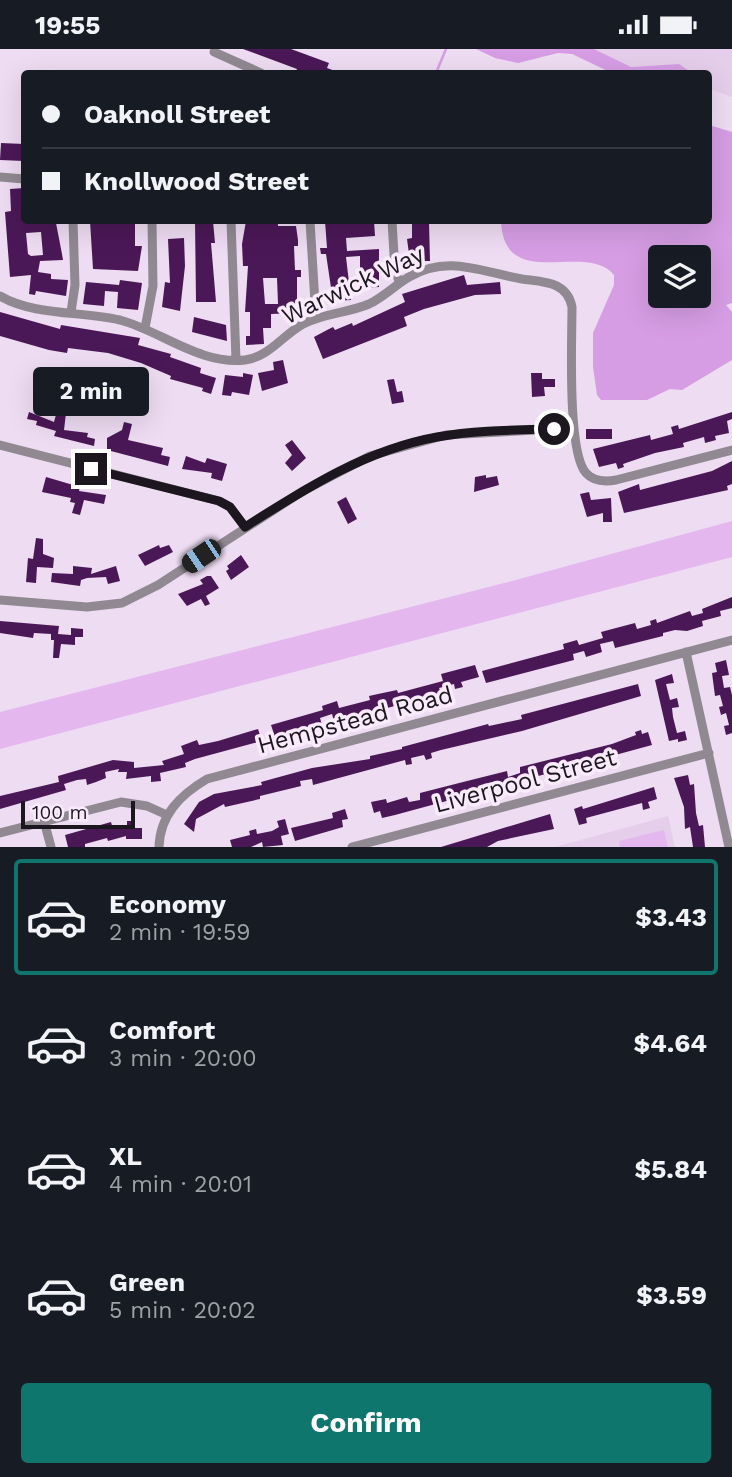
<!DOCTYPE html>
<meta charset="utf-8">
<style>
body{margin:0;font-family:"Work Sans",sans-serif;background:#242831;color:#f1f3f6;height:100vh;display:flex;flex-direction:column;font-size:26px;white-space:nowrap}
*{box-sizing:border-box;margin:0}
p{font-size:23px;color:#9ea1a6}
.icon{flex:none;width:38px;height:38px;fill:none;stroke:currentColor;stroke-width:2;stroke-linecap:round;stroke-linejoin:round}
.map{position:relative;height:798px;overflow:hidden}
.panel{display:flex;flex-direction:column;background:#171b24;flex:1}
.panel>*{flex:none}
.hud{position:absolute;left:21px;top:21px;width:691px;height:154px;border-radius:7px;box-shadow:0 7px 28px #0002;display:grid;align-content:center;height:154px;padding:0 21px;background:#171b24}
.tools{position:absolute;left:648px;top:196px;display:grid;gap:14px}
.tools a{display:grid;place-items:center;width:63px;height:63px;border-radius:7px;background:#171b24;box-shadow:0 7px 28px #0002;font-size:35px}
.scale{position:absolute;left:21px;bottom:18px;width:114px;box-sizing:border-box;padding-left:7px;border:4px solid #1c161e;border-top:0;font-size:19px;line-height:24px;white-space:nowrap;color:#1c161e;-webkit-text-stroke:5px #f9ebfc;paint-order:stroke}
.end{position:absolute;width:32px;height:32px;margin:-16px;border:9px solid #1c161e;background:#fff;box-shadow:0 0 0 4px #fff}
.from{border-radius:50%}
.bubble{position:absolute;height:49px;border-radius:7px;background:#171b24;box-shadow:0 7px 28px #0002;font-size:23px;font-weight:700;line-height:49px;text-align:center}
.car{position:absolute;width:21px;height:42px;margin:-21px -10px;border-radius:9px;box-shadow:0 0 5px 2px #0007;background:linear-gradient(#222 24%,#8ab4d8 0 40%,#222 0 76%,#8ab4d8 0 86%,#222 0)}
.hud b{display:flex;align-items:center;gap:24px;height:66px;font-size:26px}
.hud b+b{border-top:2px solid #363941}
.hud i{width:18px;height:18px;background:#f1f3f6}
ul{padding:12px 0 0;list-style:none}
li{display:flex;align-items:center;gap:21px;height:116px;margin:0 14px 10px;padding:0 7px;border:4px solid transparent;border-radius:7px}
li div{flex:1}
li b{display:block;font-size:26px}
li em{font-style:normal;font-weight:700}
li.current{border-color:#0f766e}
li>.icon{width:63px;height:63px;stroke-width:1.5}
.cta{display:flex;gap:14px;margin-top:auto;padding:14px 21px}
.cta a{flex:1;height:80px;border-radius:7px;background:#0f766e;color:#fff;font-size:28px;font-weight:700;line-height:80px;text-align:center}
.status{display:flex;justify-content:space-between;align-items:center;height:49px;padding:0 35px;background:#171b24;direction:ltr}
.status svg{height:19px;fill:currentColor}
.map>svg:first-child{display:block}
.built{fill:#e5ceea}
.green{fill:#e4b8ee}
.water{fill:#d69de4;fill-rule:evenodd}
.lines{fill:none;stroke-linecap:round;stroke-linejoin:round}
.stream{stroke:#d69de4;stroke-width:2.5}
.building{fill:#4b1857;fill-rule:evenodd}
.minor{stroke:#908992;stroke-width:9}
.route{stroke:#1c161e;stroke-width:9}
.labels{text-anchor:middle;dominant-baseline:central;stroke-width:7;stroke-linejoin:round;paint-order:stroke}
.street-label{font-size:24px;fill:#1c161e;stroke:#f9ebfc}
</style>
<div class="status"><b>19:55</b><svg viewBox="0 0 49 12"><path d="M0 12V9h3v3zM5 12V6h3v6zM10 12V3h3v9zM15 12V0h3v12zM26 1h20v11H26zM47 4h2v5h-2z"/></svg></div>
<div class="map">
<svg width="732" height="798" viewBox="0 0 732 798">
<rect width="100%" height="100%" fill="#eedcf2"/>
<path class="built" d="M594,0H732V48L709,40V24H692L679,15L631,18Z
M668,767L675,798H555Z"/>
<path class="green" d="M732,472V508L0,700V663L512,532Z
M664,781L668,798H620L619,792Z"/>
<path class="water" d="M476,0H594L631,18L679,15L692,24H612L572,5L558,4L518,14L495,9Z
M709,76L732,83V254L726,256L732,263V311L682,341L670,340L647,351H601L597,346L593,318V284L614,236V226C587,191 504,245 501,172H709ZM698,208V247H660V208Z"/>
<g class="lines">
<path class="stream" d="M436,24L446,0"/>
</g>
<path class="building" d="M243,0H291L329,14L327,19L341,24H295L297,20Z
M1,94L24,95V112L0,111Z
M24,139V173L56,174L62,205L63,211L40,212L38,223L51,225V230L68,231L66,247L36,242L35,246L29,245L31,226L10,228L5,163L11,162L10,140ZM41,183L43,206L31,207L28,205L26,184Z
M90,172H135V197H142L138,222L93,220Z
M195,172H213L215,194H211L216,253H196Z
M246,172H278V177H296L298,191V197H294L295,221H301V228H297V264L271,265V279H263L264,295L246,296V287H250V263H245L248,217H243L242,195ZM263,229H277L278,255H265Z
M325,172H374L375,187L346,189L347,202L379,200V238L360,239V207L346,208L351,251L333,252L326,205H321L320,199H327Z
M412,172L429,173L430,212H410L407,190L412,189Z
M184,189L185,217L180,262L162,258L165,233L170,234L168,190Z
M464,226L467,236L500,233L501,245L475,246L424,260L404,268L407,277L323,310L314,288L327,281L333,278L335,281L352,274L353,277L405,253L402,245Z
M120,231L142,234L138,261L117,259L118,243L105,242L104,257L83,255L86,233L119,236Z
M0,263L60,280L61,276L140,289L138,296L171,305L170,308L201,319L200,324L216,329L211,345L202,342L203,339L170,330L171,327L141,314L108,304L68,299L67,304L49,301L0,287Z
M194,268L226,276L227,292L192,283Z
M283,311L288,334L262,342L258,324L274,321L273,313Z
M243,324L253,326L249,346L232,343L231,347L222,346L225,326L243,328Z
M531,324H542V330H555V338H544L545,347L532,348Z
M394,330L397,343L402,342L404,353L392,355L387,331Z
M57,362L66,364L64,381L88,384L87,388L95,390L94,397L54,387L56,382L36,376L37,372L27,370L29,363L54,373Z
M732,363V370L727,372L729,384L715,387L716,391L705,394L704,388L683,394L684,398L655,404L623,415L624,418L618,420L616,414L599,418L593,400L650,386L651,391L673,385L671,378L678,376L679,380Z
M124,373L132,375L128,391L163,399L161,406L170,408L168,417L107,401V389L122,381Z
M586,380H612V390H586Z
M292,391L306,409L292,422L285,414L292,406L285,396Z
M186,407L205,414L207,409L227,415L222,432L211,429L212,424L182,420Z
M732,412V435L727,437L728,441L624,464L618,443L639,435L640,441L712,422Z
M486,426V429L497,427L499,436L474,443L475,428Z
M46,428L80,438L79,442L106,446L104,455L84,451L80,466L72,464L75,454L70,453L71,449L42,443Z
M589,443L591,451L611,449L612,473H603V464L587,468L580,445Z
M346,448L357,470L348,475L337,453Z
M36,489L43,490V505L54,509L53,519L37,518L36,534L26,533L28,509L33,510Z
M159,496L160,499L169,496L173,503L145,517L138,506Z
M241,506L249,518L231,531L226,522L229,520L227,517Z
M73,517L92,519L91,525L116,517L120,532L108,535L106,528L87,529L81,531L80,537L51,533L52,524L73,525Z
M207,527H211L219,539L206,547L210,555L205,557L201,550L187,557L178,545L203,535L200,531Z
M732,548V559L720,562L721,567L702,572L703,577L687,582L675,581L663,584V587L615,599L613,592L600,595L602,603L586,608L584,602L573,605L574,611L486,634L482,622L564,600L563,595L577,591L579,596L603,589L601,583L616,579L635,574L637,580L651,576L650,572L656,570L657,574L690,562L692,567L703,564L702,560Z
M0,572L59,577L58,585L71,586V579L83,580V588H75V596L61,595L59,609H53L54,591H51V585L34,584L33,589L0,584Z
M726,611L729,626L722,627L724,639L730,638L732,646V684L726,686L724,677L729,676L726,664L721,666L719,658L723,657L720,646L715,647L712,624L717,623L715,614Z
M475,616L479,628L461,633L463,638L455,640L454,635L439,639L441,644L348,670L334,672L332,665L320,669L322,676L275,688L271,676L323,661L322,657L337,652L339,659L370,651L369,647L378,645L397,641L398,644L443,632L441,625Z
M672,625L674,634L666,635L670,651L677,649L679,658L672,659L673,668L677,684L685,682L687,691L678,693V690L669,692L655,631Z
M638,635L641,647L522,682L441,701L431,704L432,709L426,711L424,706L411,709L412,715L406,716L405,711L313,736L312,730L300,732L301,737L260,747V750L225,758L224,755L196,770L194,783L184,775L199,753L214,745L262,736L261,733L312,719L370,710V707L402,700V698L488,675L489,677L522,670L521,666Z
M258,680L262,692L195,710L185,714L186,718L160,724L161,732L151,733V727L126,730L127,723H118L119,720L105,723L106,729L96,733L87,736L86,730L77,731L64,735L66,741L0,760V747L59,733L58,727L113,711L134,713V719L164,716L162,712L184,705L181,697L197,691L199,696L218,692Z
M641,681L642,685L648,683L652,696L395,766L382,769L380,762L374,764L371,753L386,750L387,754L407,748L409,753L420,751V744L467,732L507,722L508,728L520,724V718L612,695L636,686L635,683Z
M688,726L690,736L694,735L696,764L699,777L703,776L705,798H693L690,778L685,780L684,758L674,729Z
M654,738L657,750L648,753L650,759L643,761L642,754L586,769L587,774L579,776L574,760L582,757L583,760Z
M345,760L348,770L342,771L343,778L295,792L291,779L333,769L332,764Z
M550,765L554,780L498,792L487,798H441Z
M285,770L289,785L281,787L283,796L263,798L262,793L251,798H232L230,791L250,786L249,782L256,780L257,785L272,782L279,778L277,772Z
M127,772H135V779H142V790H126V787L108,792L107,789L85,795V798H68L65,786L111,773L113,780L127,777Z"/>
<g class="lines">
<path class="minor" d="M214,3L261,24
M0,128L24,130
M231,172L236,311
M310,172L316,270
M392,172L395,222L400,234
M0,247C34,267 82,262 120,271C161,282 200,316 245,311C269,308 283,286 303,275C324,264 348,264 369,255C384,248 395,236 409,228C448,205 481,223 522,230C543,233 567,232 572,258C572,290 567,403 586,424C594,433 605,433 616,431L732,401
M71,263L75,236L73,172
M145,279L153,237L152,172
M0,396L219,452L230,458L245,478
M0,551L87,558L122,554L158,536L303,442L370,407L446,386L554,380
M686,603L729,798
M44,772L51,798
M0,784L121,753L147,757L167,766
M159,798C160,766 180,746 207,730L732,591
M352,798L709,704"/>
</g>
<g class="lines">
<path class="route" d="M91,420L219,452L230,458L245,478C305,440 365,401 437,388C475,381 515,381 554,380"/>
</g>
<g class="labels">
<g class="street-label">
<text transform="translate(353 236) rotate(-25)">Warwick Way</text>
<text transform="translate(355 671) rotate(-15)">Hempstead Road</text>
<text transform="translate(525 732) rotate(-15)">Liverpool Street</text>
</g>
</g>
</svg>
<div class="tools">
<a><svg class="icon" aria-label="layers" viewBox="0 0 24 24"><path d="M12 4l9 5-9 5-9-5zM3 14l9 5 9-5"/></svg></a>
</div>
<div class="scale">100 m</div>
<i class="end from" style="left:554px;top:380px"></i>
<i class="end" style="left:91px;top:420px"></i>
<div class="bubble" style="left:33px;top:318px;width:116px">2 min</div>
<i class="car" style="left:201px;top:507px;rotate:236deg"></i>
<div class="hud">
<b><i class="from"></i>Oaknoll Street</b>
<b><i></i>Knollwood Street</b>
</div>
</div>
<section class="panel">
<ul>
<li class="current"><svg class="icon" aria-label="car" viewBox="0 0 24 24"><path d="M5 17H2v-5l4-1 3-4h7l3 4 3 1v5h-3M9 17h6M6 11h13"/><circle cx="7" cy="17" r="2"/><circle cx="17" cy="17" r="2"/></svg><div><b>Economy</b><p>2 min · 19:59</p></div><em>$3.43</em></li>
<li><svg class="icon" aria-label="car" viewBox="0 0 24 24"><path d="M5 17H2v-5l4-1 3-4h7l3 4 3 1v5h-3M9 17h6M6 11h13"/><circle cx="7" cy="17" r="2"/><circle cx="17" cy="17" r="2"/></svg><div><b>Comfort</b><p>3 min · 20:00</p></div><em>$4.64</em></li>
<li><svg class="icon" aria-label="car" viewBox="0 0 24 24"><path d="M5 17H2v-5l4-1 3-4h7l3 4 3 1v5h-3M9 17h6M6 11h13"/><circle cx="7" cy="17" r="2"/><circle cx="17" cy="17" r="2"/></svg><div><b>XL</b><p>4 min · 20:01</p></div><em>$5.84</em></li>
<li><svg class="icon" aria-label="car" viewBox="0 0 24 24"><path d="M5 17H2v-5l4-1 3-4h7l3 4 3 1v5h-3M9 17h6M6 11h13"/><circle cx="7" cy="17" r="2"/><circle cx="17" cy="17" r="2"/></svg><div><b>Green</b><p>5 min · 20:02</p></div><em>$3.59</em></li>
</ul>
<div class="cta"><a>Confirm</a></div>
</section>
